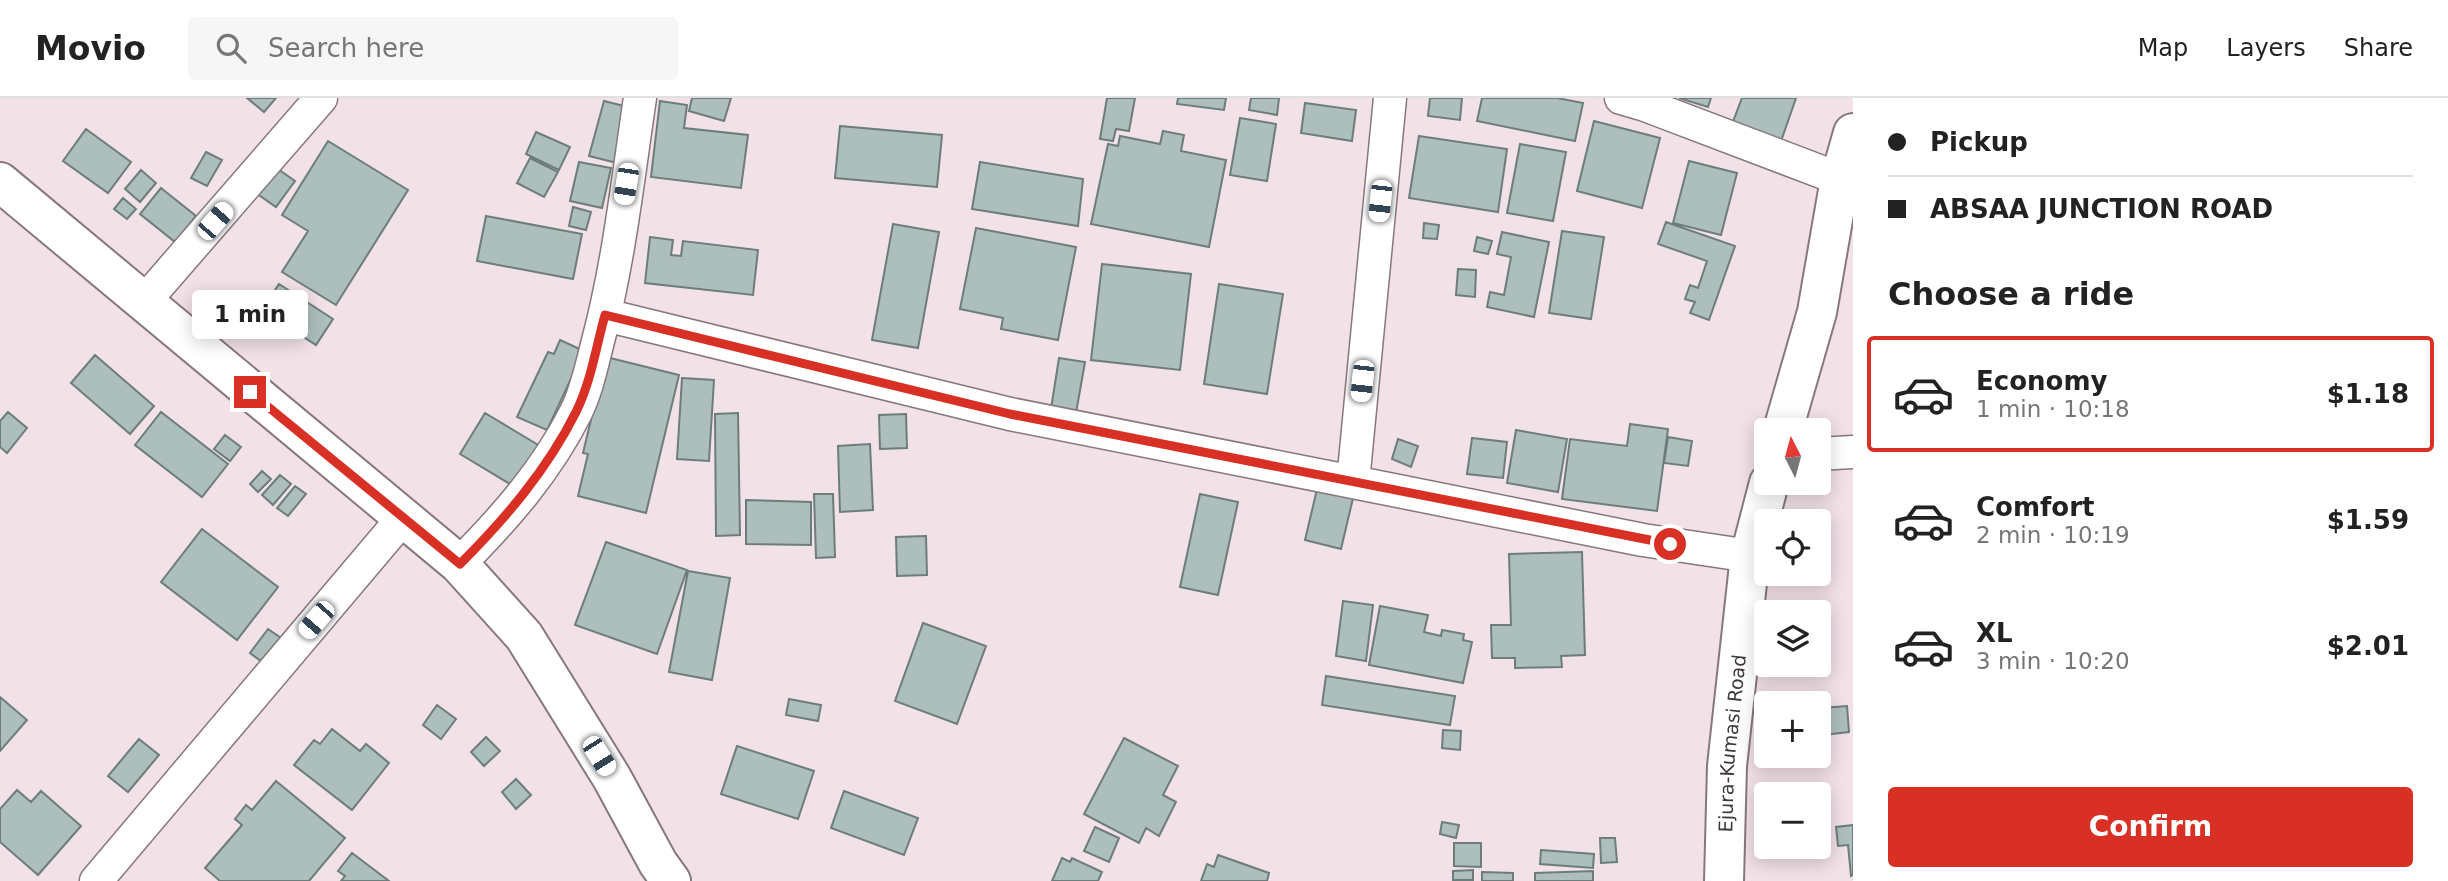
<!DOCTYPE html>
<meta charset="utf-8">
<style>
body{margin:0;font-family:"DejaVu Sans",sans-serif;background:#f6f6f6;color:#222;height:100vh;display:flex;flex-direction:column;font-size:26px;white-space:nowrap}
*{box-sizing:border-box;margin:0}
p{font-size:23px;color:#767676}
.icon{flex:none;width:38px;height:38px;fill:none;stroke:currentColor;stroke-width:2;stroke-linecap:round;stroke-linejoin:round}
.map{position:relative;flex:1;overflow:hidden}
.side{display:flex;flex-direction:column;background:#fff;width:595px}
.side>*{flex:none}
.top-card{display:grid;align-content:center;height:154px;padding:0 35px;background:#fff}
.needle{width:46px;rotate:354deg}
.buttons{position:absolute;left:1754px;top:320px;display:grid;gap:14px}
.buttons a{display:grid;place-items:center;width:77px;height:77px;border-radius:7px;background:#fff;box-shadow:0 4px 18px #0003;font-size:35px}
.end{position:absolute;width:32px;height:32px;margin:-16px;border:9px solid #d93025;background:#fff;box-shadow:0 0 0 4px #fff}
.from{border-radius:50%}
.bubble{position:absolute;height:49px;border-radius:7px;background:#fff;box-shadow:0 4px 18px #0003;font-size:23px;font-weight:800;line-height:49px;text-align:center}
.car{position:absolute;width:21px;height:42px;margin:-21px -10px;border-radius:9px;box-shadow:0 0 5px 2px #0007;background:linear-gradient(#fff 24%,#345 0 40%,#fff 0 76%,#345 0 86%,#fff 0)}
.top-card b{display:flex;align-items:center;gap:24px;height:66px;font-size:26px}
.top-card b+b{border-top:2px solid #e0e0e0}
.top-card i{width:18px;height:18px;background:#222}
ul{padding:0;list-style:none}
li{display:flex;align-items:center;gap:21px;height:116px;margin:0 14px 10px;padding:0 21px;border:4px solid transparent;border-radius:7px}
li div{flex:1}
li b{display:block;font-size:26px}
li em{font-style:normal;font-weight:800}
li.current{border-color:#d93025}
li>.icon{width:63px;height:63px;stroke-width:1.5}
h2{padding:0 35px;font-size:32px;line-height:84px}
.action{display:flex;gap:14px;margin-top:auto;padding:14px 35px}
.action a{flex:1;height:80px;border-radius:7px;background:#d93025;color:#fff;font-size:28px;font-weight:800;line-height:80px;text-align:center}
header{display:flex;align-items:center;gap:42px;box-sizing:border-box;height:98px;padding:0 35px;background:#fff;border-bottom:2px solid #e0e0e0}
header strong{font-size:33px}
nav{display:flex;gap:38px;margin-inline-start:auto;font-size:24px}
.search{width:490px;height:63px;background:#f6f6f6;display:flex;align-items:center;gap:18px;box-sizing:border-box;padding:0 24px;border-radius:7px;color:#767676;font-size:26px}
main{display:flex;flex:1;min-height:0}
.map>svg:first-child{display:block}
.building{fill:#adbfbd;stroke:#6c7d7b;stroke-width:2}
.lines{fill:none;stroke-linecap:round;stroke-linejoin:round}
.street-casing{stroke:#87787d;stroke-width:35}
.secondary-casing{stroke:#87787d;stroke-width:42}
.primary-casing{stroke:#87787d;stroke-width:42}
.street{stroke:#fff;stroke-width:32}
.secondary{stroke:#fff;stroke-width:38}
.primary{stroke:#fff;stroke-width:38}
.route{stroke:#d93025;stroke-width:9}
.labels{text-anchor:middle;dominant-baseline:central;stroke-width:5;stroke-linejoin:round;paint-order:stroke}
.street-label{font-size:19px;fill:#3e383a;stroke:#f2e1e7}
</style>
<header>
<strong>Movio</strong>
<div class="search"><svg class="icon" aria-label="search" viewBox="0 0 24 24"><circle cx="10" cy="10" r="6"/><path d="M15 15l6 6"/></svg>Search here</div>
<nav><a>Map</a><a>Layers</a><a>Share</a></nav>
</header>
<main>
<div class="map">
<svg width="1853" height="783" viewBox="0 0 1853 783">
<rect width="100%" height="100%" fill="#f2e1e7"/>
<path class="building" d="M247,0H276L264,14Z
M692,0H731L724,23L689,13Z
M1107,0H1135L1129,33L1116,31L1113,43L1100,41Z
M1178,0H1226L1224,12L1177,6Z
M1251,0H1279L1277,17L1249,12Z
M1430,0H1462L1460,22L1428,18Z
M1482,0H1557L1583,5L1575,43L1477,23Z
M1679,0H1711L1708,9Z
M1742,0H1796L1778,52L1729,34Z
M604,3L632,10L617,65L589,58Z
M660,3L687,7L684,30L748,37L741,90L651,79Z
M1305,5L1356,12L1352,43L1301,35Z
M1240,20L1276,26L1267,83L1230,77Z
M1594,23L1660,40L1642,110L1577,93Z
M840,28L942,37L937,89L835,80Z
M86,31L131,64L108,95L63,63Z
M1163,33L1184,37L1181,53L1226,62L1209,149L1091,126L1108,46L1118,48L1120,38L1160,46Z
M536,34L570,49L559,72L526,56Z
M1419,38L1507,51L1498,114L1409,100Z
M328,43L408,92L336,207L282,174L308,133L282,117Z
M1520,46L1566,54L1553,123L1507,115Z
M206,54L222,62L207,88L191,80Z
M530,60L558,74L544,99L517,85Z
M1689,63L1737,75L1721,137L1673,125Z
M579,64L611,70L602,110L570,103Z
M980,64L1083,81L1078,128L972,111Z
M275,69L295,83L276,109L256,95Z
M141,72L156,85L140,104L125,91Z
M161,90L196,118L175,144L140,116Z
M123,100L136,111L127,121L114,111Z
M573,109L591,114L586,132L569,128Z
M486,118L582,136L573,181L477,163Z
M1666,124L1735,148L1709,222L1690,215L1695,204L1685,201L1690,187L1698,190L1707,163L1658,146Z
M1424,125L1439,127L1437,141L1423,140Z
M893,126L939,134L918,250L872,242Z
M976,130L1076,149L1058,242L1001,231L1003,220L960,211Z
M1562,133L1604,139L1591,221L1549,215Z
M1502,134L1549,144L1534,219L1487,209L1490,194L1504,197L1511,159L1497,156Z
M650,139L673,142L671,157L681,158L683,143L758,152L753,197L645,185Z
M1477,139L1492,143L1488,156L1474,153Z
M1102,166L1191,176L1180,272L1091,262Z
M1458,171L1476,172L1475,199L1456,197Z
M279,186L333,221L316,247L262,212Z
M1219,186L1283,196L1267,296L1204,286Z
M560,242L584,253L547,332L517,319L548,254L554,256Z
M95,257L154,308L130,336L71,285Z
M606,259L679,277L646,415L578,398L588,356L583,355Z
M1059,260L1085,264L1076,315L1051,311Z
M682,280L714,282L709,363L677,361Z
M8,314L27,330L7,355L0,349V323Z
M161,314L228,366L202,399L135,347Z
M485,315L540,348L515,389L460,356Z
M738,315L740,437L716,438L715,316Z
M906,316L907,350L880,351L879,317Z
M1630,326L1668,331L1657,413L1562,401L1570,341L1627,348Z
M1516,332L1567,341L1558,394L1507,385Z
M225,337L241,349L230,363L214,351Z
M1668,339L1692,343L1688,368L1664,365Z
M1472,340L1507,344L1503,380L1467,376Z
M1398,341L1418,348L1411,369L1392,361Z
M870,346L873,412L840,414L838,348Z
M262,373L271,381L258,394L250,386Z
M280,377L291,386L273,407L262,397Z
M1318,387L1354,396L1341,451L1305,442Z
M295,388L306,396L288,418L277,410Z
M814,396H833L835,459L816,460Z
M1200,396L1238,404L1218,497L1180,489Z
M746,402L811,404V447L746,446Z
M202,431L278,489L237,542L161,484Z
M926,438L927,477L897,478L896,439Z
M606,444L687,472L657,556L575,527Z
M1582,454L1585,557L1561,558L1562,569L1515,570V560H1492L1491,527H1511L1509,456Z
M688,473L730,480L712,582L669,574Z
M1343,503L1373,507L1366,563L1336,558Z
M1380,508L1428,517L1424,534L1441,538L1442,532L1464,536L1463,542L1472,544L1463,585L1369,567Z
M923,525L986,548L957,626L895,603Z
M268,531L284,542L265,566L250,555Z
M1326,578L1455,598L1450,627L1322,607Z
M0,599L27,622L0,653Z
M789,601L821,607L818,623L786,617Z
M437,607L456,621L441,641L423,627Z
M1847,608L1849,634L1824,637L1822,610Z
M332,631L360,653L366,646L389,665L352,712L294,667L314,642L320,646Z
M1443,632L1461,633L1460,652L1442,650Z
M486,639L500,653L484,668L471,654Z
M1124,640L1178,668L1163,697L1176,704L1159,738L1146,730L1139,745L1084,716Z
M139,641L159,657L128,694L108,678Z
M737,648L814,673L798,721L721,696Z
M516,681L531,697L516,711L502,694Z
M276,683L345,740L309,783H220L205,770L242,727L235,721L246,707L252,712Z
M17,692L31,704L41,693L81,728L38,777L0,744V711Z
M844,693L918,720L904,757L831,730Z
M1442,724L1459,727L1456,740L1440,736Z
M1853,727V777L1851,778L1848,747L1838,748L1836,729Z
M1095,729L1119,740L1109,764L1084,753Z
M1600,740H1615L1617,764L1601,765Z
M1454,745H1481V769L1454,768Z
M1541,752L1594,756L1593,770L1540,766Z
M352,755L389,783H341L345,778L338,773Z
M1218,757L1269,775L1267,783H1201L1207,766L1214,769Z
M1062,760L1070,764L1072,760L1102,774L1098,783H1052Z
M1473,772V782H1453V773Z
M1593,773V783H1535V775Z
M1482,774L1513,775V783H1482Z"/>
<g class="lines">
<defs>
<path id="street" d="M1390,0L1353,384L1643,442L1750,458
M1621,0L1645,7L1840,81
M143,205L321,0
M605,217L1010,316L1353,384
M1818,356L1853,354
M459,466C505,420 547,372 576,314C587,292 592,266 598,243C619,164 628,80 640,0
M96,783L403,420"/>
<path id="secondary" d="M0,84L459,466L524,538L612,680L658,765L671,783"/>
<g id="primary">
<path d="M1783,332L1817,214L1840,81L1853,35"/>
<path id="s1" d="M1724,783L1727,668L1750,458L1769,385"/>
</g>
</defs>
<use href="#street" class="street-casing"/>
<use href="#secondary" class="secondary-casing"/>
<use href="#primary" class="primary-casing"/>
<use href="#street" class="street"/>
<use href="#secondary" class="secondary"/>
<use href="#primary" class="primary"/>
</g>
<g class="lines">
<path class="route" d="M250,294L460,466C505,421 547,372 576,314C591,284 596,249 605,217L1010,316L1670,446"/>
</g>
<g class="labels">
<g class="street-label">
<text stroke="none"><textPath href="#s1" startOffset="138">Ejura-Kumasi Road</textPath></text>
</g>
</g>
</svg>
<div class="buttons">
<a><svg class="needle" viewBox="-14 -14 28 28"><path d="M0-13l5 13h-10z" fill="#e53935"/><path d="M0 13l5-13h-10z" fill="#767676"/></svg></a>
<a><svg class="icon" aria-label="locate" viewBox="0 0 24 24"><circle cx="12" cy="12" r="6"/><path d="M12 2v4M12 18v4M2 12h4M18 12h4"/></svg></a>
<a><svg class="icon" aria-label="layers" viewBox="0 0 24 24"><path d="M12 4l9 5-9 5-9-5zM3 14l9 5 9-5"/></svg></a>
<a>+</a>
<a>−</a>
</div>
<i class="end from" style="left:1670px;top:446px"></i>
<i class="end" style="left:250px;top:294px"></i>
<div class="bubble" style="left:192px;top:192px;width:116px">1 min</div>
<i class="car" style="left:626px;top:86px;rotate:189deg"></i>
<i class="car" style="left:1380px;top:103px;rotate:186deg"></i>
<i class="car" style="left:215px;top:123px;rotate:41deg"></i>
<i class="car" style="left:1362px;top:283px;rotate:186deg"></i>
<i class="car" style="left:316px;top:522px;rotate:221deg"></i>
<i class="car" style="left:599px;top:658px;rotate:148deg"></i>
</div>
<section class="side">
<div class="top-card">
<b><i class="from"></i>Pickup</b>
<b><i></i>ABSAA JUNCTION ROAD</b>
</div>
<h2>Choose a ride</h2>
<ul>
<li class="current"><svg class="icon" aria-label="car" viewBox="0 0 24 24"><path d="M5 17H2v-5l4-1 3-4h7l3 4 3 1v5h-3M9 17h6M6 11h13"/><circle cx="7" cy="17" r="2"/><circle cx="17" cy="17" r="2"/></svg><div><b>Economy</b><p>1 min · 10:18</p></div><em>$1.18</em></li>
<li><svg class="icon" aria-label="car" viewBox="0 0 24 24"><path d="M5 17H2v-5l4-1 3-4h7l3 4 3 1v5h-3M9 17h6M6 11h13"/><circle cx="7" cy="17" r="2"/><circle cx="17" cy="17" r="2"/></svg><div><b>Comfort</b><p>2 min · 10:19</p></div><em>$1.59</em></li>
<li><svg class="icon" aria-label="car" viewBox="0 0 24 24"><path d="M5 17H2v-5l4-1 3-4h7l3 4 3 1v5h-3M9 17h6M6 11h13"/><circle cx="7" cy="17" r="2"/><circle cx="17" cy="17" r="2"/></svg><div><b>XL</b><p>3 min · 10:20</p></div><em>$2.01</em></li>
</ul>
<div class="action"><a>Confirm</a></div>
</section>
</main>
